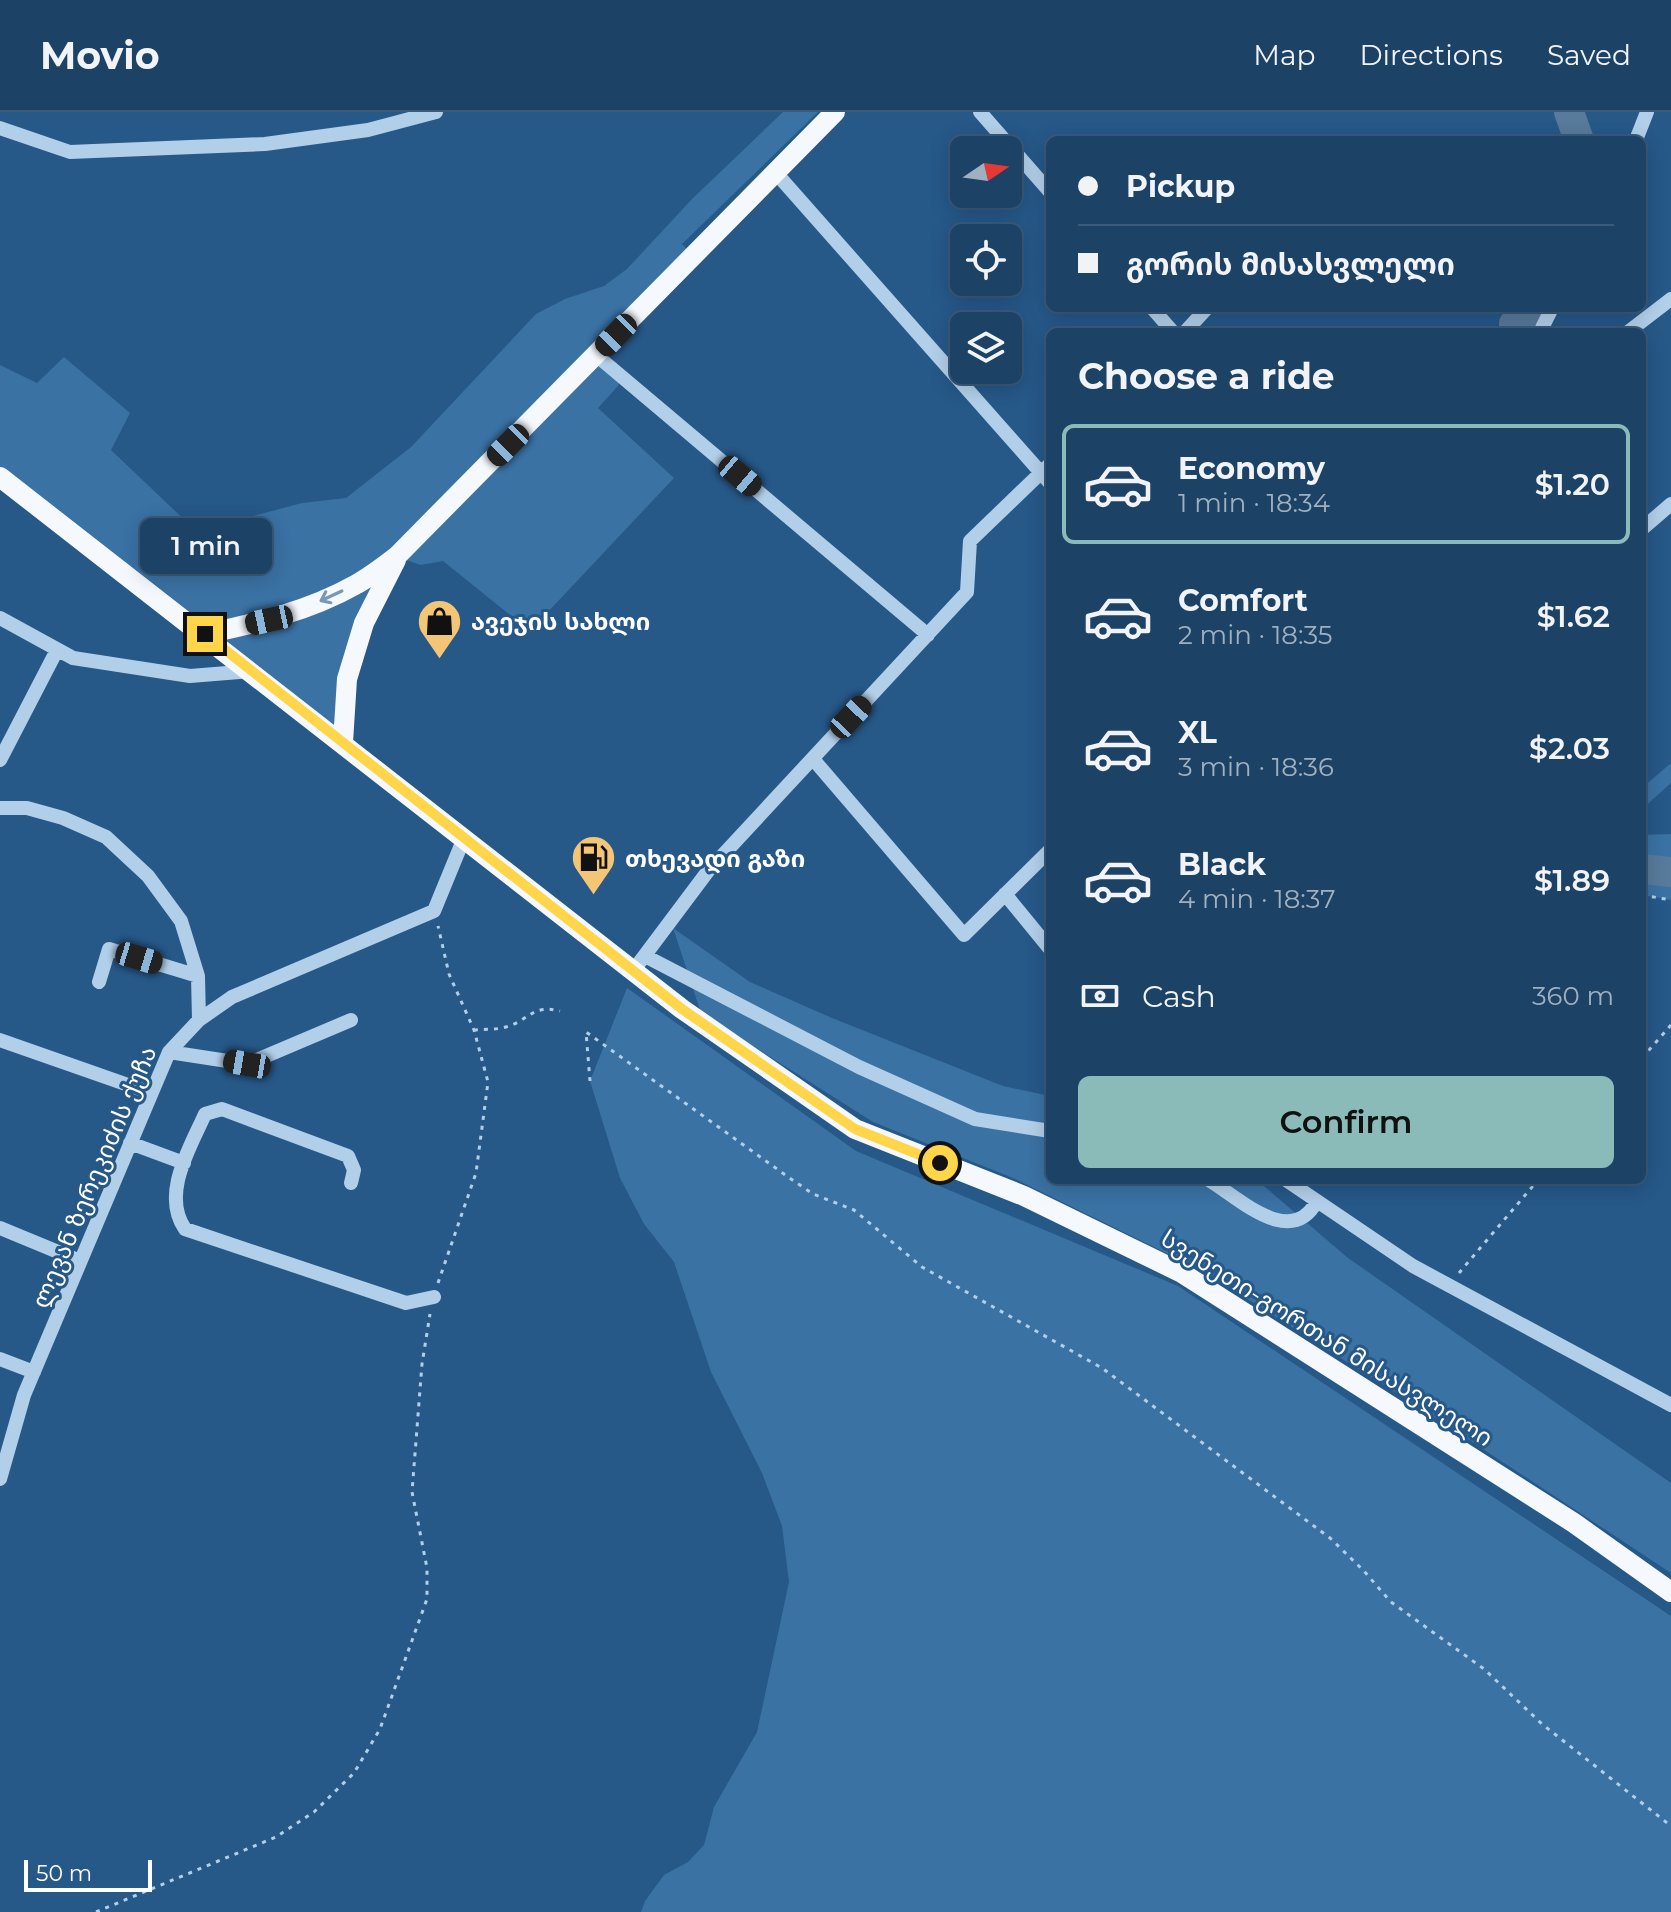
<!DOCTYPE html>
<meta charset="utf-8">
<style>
body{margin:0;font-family:Montserrat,"Noto Sans Georgian",sans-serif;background:#25496c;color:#f1f3f6;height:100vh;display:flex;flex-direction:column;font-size:30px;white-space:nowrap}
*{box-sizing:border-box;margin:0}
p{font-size:26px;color:#a0b0bf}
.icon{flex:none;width:44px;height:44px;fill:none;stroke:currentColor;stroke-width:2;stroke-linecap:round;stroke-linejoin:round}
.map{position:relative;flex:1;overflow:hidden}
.side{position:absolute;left:1046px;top:216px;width:600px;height:856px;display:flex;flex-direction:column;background:#1c4266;border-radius:12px;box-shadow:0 4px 20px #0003,0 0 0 2px #3a5b7a}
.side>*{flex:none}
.banner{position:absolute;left:1046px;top:24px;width:600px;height:176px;border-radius:12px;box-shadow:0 4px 20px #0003,0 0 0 2px #3a5b7a;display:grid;align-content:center;height:176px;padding:0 32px;background:#1c4266}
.needle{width:52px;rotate:77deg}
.buttons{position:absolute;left:950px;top:24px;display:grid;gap:16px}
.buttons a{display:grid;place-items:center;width:72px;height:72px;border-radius:12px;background:#1c4266;box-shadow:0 4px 20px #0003,0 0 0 2px #3a5b7a;font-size:40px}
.scale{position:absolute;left:24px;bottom:20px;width:128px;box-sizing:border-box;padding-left:8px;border:4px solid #fff;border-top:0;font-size:22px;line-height:28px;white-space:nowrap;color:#fff;-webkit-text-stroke:6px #265888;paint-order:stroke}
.end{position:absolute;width:36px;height:36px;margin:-18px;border:10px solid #ffd54a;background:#111;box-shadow:0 0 0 4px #111}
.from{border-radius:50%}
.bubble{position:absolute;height:56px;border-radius:12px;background:#1c4266;box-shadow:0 4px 20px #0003,0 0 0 2px #3a5b7a;font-size:26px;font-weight:600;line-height:56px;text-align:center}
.car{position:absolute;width:24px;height:48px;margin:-24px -12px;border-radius:10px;box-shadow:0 0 6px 2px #0007;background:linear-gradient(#222 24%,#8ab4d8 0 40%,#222 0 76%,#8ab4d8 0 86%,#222 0)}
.banner b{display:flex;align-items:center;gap:28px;height:76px;font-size:30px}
.banner b+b{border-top:2px solid #3a5b7a}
.banner i{width:20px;height:20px;background:#f1f3f6}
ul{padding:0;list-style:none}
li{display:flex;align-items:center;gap:24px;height:120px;margin:0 16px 12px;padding:0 16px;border:4px solid transparent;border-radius:12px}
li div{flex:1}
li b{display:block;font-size:30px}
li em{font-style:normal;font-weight:600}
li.selected{border-color:#8bbbb9}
li>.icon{width:72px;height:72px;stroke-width:1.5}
h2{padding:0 32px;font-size:36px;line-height:96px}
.pay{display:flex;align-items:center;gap:20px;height:88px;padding:0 32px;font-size:30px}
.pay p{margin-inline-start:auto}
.primary-button{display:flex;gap:16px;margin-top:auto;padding:16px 32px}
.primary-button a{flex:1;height:92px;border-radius:12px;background:#8bbbb9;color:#111;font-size:32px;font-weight:600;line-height:92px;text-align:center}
header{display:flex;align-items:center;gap:48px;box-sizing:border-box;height:112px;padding:0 40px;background:#1c4266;border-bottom:2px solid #3a5b7a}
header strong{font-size:38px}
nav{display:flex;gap:44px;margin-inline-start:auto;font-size:28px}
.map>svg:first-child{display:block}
.green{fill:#3a72a4}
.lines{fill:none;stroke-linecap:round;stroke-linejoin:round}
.river{stroke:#587a9b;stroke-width:30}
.path{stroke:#b2cfe9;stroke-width:3;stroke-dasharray:4 6;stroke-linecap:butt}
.minor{stroke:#b2cfe9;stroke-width:14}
.major{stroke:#f5f9fe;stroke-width:20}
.oneway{stroke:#7998b7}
.route{stroke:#ffd54a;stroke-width:10}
.labels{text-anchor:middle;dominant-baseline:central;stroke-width:6;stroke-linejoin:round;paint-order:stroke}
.poi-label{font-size:24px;font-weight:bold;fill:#fff;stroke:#265888;text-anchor:start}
.street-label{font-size:24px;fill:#fff;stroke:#265888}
</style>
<header>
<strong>Movio</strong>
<nav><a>Map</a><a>Directions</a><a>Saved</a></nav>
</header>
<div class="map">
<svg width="1671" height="1800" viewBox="0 0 1671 1800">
<rect width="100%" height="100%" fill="#265888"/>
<path class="green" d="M783,0H818L682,132L694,145L597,243L622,264L618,274L598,296L674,366L530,519L443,449L421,453L397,445L364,511L343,630L0,365V253L37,271L64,245L130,301L111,338L192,415L242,407L302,391L346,386L411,335L536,202L565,187L604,174L627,157L692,87Z
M1671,651V671L1642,697V676Z
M1671,722V788L1642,783V723Z
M673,816L750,870L832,906L1003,974L1050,984V1068H1257L1348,1146L1671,1371V1461L1442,1310L1203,1159L1013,1066L873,1010L701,901Z
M627,876L856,1039L1178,1174L1671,1504V1800H641L645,1789L664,1763L688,1750L704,1733L714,1695L757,1620L789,1470L782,1414L762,1361L711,1260L674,1150L644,1112L620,1066L590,969Z"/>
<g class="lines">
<path class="river" d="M1569,0L1579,28
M1514,220V212L1532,196
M1642,757L1671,760"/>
<path class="path" d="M1642,783L1671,788
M474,918C484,917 496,918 506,915C530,908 532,892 560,899
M1642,946L1671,913
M590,969L586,920L791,1067L813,1082L854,1098L922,1155L1102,1256L1330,1426L1363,1458L1391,1490L1484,1557L1542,1612L1671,1714
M1459,1161L1538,1068
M438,1171L476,1061L488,970L474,918L449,862L438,814
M96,1800L276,1725L314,1700L354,1661L380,1617L427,1487V1456L412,1380L422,1252L430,1202"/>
<path class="minor" d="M980,0L1050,80
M0,16L70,40L265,32L368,18L436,0
M1636,28L1647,0
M776,61L1050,371
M1152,196L1173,220
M1185,220L1207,196
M1540,220L1552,196
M1628,220L1671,187
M596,243L928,523
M1642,417L1671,392
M0,506L73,546L190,564L252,559
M813,647L964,823L1050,738
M0,648L57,538
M0,696H27L63,706L106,725L148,764L181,809L198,864L199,908
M1005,782L1050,837
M645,844L859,955L975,1007L1050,1019
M633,859L708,759L967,480L970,429L1050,352
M99,870L109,837L198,864
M0,928L151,981
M169,940L247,952L351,908
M130,1031L184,1051
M1209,1068C1240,1087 1291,1137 1317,1089
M1286,1068L1413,1154L1671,1293
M351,1071L354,1058L348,1044L222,997L205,1002C190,1036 161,1082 185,1117L406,1191L434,1185
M0,1116L80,1149
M0,1247L34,1260
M0,1367L24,1283L169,940L199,908L232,885L434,799L464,726"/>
<path class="major" d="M0,365L682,897L855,1017L1024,1084L1182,1161L1574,1411L1671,1480
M205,522C257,511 309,499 355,473C370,465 384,454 397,444L835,0
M343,630L347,567L364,511L396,448"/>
</g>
<defs><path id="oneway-shaft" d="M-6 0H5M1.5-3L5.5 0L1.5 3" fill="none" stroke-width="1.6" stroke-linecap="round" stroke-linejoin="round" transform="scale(2)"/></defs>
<use class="oneway" href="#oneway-shaft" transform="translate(331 484) rotate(155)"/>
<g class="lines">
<path class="route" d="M205,522L682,897L855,1017L940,1051"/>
</g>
<defs>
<symbol id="shop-pin" viewBox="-11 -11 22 30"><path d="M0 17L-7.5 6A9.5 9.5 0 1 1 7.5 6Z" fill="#f2c577" stroke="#265888"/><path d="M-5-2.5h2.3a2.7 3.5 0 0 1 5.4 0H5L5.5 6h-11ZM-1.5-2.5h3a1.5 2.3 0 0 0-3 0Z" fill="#111"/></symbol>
<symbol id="fuel-pin" viewBox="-11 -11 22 30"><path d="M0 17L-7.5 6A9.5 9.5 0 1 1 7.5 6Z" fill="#f2c577" stroke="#265888"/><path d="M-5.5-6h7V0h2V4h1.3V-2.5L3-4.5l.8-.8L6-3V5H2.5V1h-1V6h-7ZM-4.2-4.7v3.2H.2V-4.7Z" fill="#111"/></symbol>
</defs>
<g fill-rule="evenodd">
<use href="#shop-pin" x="414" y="484" width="51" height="69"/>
<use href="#fuel-pin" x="568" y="720" width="51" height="69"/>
</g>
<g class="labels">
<g class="poi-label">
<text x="471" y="509">ავეჯის სახლი</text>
<text x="625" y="746">თხევადი გაზი</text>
</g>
<g class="street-label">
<text transform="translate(94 1065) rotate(-67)">ლევან ზერეკიძის ქუჩა</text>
<text transform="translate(1327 1226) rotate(32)">სვენეთი-გორთან მისასვლელი</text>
</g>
</g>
</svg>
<div class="buttons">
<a><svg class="needle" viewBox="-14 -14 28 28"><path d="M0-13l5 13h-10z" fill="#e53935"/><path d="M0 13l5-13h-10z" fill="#a0b0bf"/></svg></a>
<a><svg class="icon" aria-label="locate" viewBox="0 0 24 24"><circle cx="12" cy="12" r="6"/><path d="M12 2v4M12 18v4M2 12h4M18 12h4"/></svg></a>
<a><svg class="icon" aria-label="layers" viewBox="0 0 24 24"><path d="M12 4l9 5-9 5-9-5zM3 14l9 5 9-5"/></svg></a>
</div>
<div class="scale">50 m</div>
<i class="end from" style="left:940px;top:1051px"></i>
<i class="end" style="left:205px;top:522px"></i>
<div class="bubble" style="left:140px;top:406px;width:132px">1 min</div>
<i class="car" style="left:616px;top:223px;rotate:224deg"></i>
<i class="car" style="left:508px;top:333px;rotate:225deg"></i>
<i class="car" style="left:740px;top:364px;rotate:130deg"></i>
<i class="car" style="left:269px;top:508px;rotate:258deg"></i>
<i class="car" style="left:851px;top:605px;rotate:43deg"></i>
<i class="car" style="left:139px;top:846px;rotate:107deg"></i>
<i class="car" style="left:247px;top:952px;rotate:280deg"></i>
<div class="banner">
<b><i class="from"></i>Pickup</b>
<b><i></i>გორის მისასვლელი</b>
</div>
<section class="side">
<h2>Choose a ride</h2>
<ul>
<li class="selected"><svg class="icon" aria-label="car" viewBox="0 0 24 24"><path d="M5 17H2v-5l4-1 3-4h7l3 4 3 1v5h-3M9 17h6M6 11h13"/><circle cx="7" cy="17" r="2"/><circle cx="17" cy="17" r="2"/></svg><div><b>Economy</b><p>1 min · 18:34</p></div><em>$1.20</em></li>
<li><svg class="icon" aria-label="car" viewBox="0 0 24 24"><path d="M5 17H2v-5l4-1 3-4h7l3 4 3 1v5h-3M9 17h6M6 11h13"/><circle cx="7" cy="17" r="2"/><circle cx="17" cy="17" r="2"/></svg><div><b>Comfort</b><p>2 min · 18:35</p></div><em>$1.62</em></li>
<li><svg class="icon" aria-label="car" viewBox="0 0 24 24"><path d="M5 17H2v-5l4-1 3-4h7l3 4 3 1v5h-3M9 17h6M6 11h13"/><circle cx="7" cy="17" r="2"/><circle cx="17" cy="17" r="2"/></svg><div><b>XL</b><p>3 min · 18:36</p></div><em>$2.03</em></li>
<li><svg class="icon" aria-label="car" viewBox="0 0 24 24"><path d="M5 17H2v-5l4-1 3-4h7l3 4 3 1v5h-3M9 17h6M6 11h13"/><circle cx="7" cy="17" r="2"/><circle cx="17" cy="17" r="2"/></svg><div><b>Black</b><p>4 min · 18:37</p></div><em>$1.89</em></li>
</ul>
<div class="pay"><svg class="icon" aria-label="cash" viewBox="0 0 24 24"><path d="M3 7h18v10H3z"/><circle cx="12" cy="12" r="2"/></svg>Cash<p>360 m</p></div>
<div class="primary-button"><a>Confirm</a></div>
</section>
</div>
